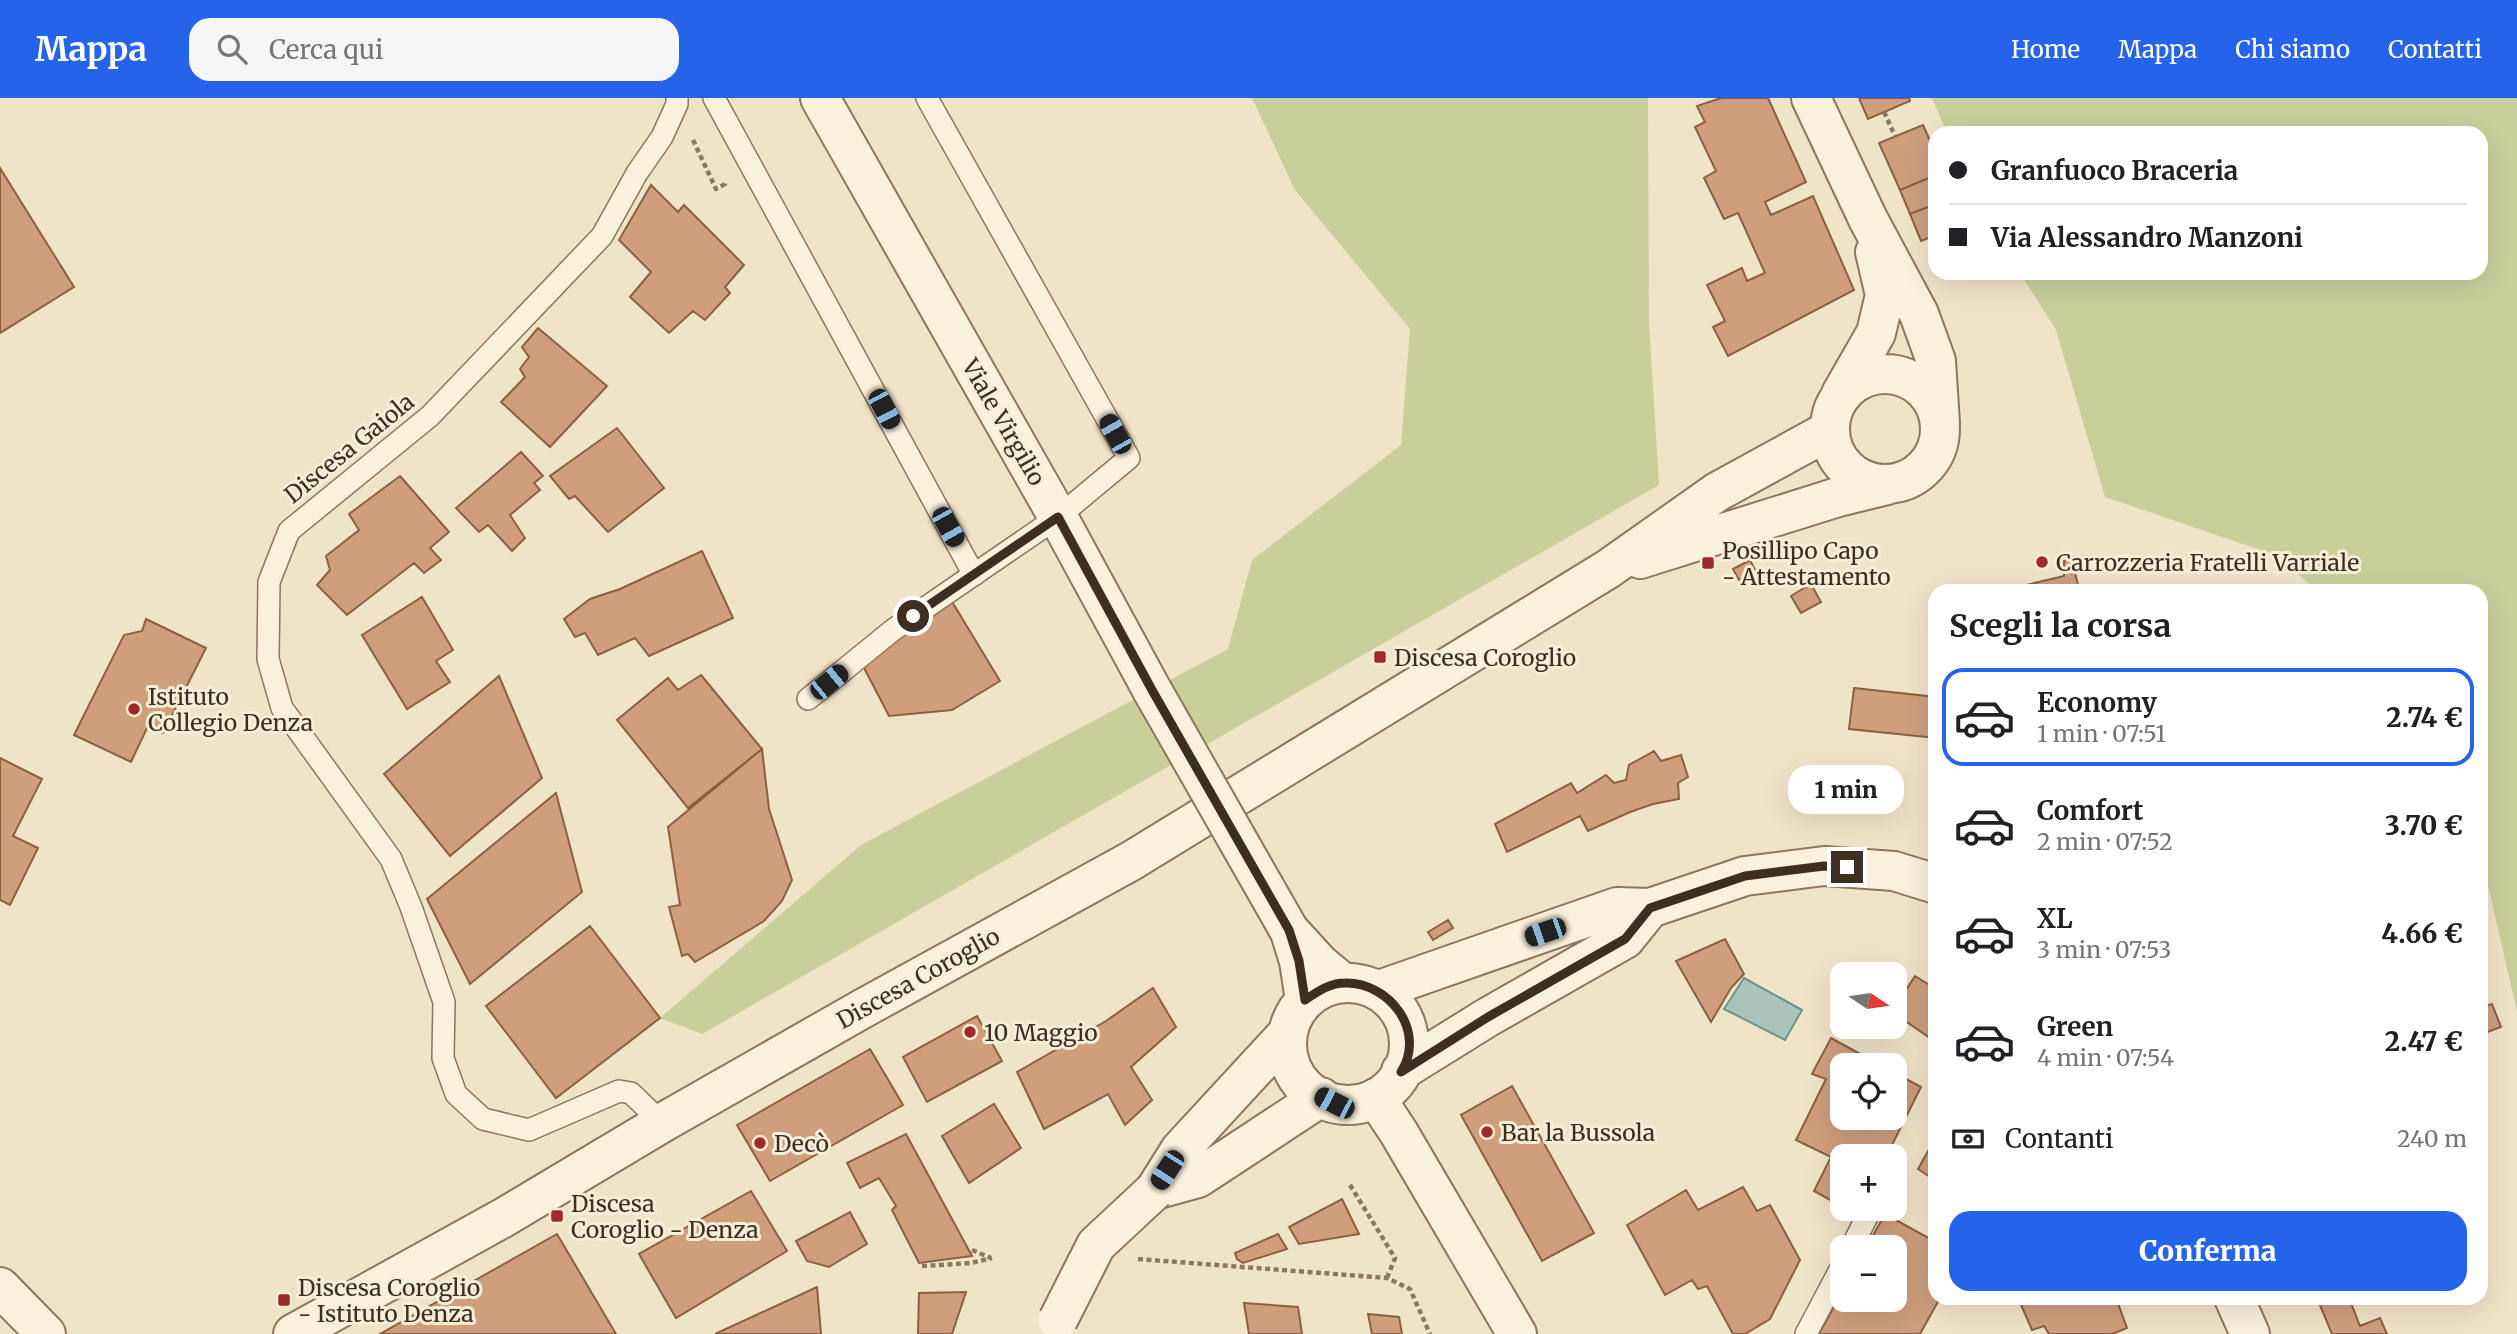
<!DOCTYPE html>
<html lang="it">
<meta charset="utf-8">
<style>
body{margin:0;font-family:Merriweather,serif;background:#f6f6f6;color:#202124;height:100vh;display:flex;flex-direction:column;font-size:26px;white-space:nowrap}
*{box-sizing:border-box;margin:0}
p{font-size:23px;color:#757577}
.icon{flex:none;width:38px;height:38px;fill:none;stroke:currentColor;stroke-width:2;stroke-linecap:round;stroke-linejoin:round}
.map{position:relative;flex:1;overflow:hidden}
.details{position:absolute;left:1928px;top:486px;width:560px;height:721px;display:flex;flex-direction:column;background:#fff;border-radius:21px;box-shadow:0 7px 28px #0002}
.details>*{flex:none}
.hud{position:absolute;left:1928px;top:28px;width:560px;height:154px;border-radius:21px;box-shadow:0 7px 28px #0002;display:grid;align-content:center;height:154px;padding:0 21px;background:#fff}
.needle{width:46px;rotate:103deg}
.fabs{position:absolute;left:1830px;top:864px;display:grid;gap:14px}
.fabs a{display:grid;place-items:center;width:77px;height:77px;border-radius:14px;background:#fff;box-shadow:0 7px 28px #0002;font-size:35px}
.end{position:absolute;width:32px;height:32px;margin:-16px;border:9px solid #3d2e20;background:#fff;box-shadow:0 0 0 4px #fff}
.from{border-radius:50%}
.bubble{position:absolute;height:49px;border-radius:21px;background:#fff;box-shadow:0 7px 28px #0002;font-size:23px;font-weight:800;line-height:49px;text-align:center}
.car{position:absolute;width:21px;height:42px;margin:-21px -10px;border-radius:9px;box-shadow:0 0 5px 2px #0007;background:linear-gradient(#222 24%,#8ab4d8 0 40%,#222 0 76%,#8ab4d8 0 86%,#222 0)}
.hud b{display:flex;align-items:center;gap:24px;height:66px;font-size:26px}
.hud b+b{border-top:2px solid #e0e0e0}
.hud i{width:18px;height:18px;background:#202124}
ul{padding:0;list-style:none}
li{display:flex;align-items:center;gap:21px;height:98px;margin:0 14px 10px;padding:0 7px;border:4px solid transparent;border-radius:21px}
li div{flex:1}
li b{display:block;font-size:26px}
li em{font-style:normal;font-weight:800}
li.current{border-color:#2563eb}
li>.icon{width:63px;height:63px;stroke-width:1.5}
h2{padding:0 21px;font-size:32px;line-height:84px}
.pay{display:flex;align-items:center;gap:18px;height:77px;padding:0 21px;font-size:26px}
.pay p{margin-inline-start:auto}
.button{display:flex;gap:14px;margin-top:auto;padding:14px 21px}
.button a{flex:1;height:80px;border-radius:21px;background:#2563eb;color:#fff;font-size:28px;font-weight:800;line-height:80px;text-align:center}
header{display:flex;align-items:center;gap:42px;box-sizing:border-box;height:98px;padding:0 35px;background:#2563eb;color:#fff}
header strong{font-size:33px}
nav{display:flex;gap:38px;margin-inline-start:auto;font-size:24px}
.search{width:490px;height:63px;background:#f6f6f6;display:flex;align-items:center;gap:18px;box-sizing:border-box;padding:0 24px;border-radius:21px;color:#757577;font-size:26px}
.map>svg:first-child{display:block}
.green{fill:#c9cf9b}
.water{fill:#a9c4bc;stroke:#6f938a;stroke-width:2}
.building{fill:#cf9f7d;stroke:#8d5f41;stroke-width:2}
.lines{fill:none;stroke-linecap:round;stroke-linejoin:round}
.service-casing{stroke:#8d765c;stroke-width:24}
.minor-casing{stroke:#8d765c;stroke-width:42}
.tertiary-casing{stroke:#8d765c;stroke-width:42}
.path{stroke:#8d765c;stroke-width:4.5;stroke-dasharray:5 3.5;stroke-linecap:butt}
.service{stroke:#faf1dc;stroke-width:21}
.minor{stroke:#faf1dc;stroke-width:38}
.tertiary{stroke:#faf1dc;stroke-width:38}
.minor-bridge-casing{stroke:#8d765c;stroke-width:42;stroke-linecap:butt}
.tertiary-bridge-casing{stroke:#8d765c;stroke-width:42;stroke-linecap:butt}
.minor-bridge{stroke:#faf1dc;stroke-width:38}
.tertiary-bridge{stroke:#faf1dc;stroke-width:38}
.route{stroke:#3d2e20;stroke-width:9}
.poi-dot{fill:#9e2a2b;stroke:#f7eed8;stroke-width:2.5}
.labels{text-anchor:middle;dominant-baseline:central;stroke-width:6;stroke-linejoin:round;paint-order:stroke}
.street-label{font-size:23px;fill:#3d2e20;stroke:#f7eed8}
.poi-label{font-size:23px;fill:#3d2e20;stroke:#f7eed8;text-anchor:start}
</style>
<header>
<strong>Mappa</strong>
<div class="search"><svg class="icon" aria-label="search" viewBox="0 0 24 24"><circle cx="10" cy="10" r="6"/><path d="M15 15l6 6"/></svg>Cerca qui</div>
<nav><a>Home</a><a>Mappa</a><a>Chi siamo</a><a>Contatti</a></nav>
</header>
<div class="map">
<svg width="2517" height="1236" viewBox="0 0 2517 1236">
<rect width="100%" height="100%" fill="#f0e4c8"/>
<path class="green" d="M1252,0H1648L1649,224L1659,387L702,936L660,920L861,747L1228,551L1252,462L1401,347L1410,231L1295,92Z
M1932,0H2517V914L2482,761V494L2317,493L2278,458L2105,399L2056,232L2020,175H2482V35H1947Z"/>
<path class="water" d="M1744,880L1802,912L1785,942L1724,911Z"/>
<path class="building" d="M1768,0L1806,84L1765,104L1771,117L1813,98L1854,192L1728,258L1713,229L1725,223L1707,187L1742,170L1747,183L1765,175L1738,115L1724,121L1704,80L1716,73L1695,29L1705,24L1697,8L1721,0Z
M1859,0H1909L1910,3L1868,21Z
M1923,27L1936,56V77L1900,92L1879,45Z
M0,70L74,189L0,235Z
M1936,77V106L1910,116L1900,92Z
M651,87L678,114L684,107L744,167L725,189L730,195L705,222L693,213L669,235L630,199L651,174L619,142Z
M1936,106V137L1921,143L1910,116Z
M538,230L607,288L550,349L501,304L525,279L520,271L529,259L522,249Z
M617,330L664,390L608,434L575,398L569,401L550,378Z
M521,354L543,378L534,385L540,392L510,417L525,440L512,453L488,427L479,434L456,410Z
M400,378L449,434L430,450L441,462L424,475L414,465L347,517L317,487L330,472L326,458L359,432L349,416Z
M702,453L733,520L649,558L635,540L598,557L585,535L575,539L564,521L590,501L620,491Z
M2085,458L2089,471L2075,475L2080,494H2019L2018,489L2064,478V463Z
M1750,462L1756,474L1739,482L1733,471Z
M1811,486L1821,504L1801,515L1791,498Z
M948,497L1000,583L952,612L889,618L863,568Z
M422,499L453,552L436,563L450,584L407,611L362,537Z
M146,521L206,550L163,635L148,628L131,664L74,637L124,537L142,533Z
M701,577L762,651L688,710L617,622L668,580L678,592Z
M499,578L542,680L450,758L384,676Z
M1854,590L1936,599V640L1849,631Z
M762,651L769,711L792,782L782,803L764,823L695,864L688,856L682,858L669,809L680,807L668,729Z
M1654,653L1661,663L1681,657L1688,679L1678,685L1679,701L1653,706L1630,714L1588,733L1580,718L1507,754L1495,726L1571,685L1577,695L1606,677L1614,685L1626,682L1629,667Z
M0,660L42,681L13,738L38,750L10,807L0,802Z
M556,695L582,794L470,886L427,801Z
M1448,822L1453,830L1433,842L1428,834Z
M590,828L660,920L556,1000L486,908Z
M1725,841L1744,876L1731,890L1711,924L1676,863Z
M1915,878L1936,891V944L1895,916V909Z
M1153,890L1176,929L1131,969L1152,1002L1125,1027L1108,996L1044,1031L1017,974L1106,923Z
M2492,906L2501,929L2482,936V909Z
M977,918L1002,963L927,1004L903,959Z
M1831,940L1882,968H1843V1020H1895V975L1921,989L1886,1059H1843V1109L1814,1093L1831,1059L1796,1042L1826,981L1812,976Z
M870,951L903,1007L770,1083L737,1027Z
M1512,988L1594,1135L1542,1163L1461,1017Z
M994,1006L1021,1050L969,1085L942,1038Z
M906,1036L972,1158L919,1165L892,1112L896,1108L879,1080L860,1090L847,1065Z
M1932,1046L1936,1048V1083L1918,1071Z
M1743,1089L1757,1113L1770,1107L1800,1162L1770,1221L1745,1236H1733L1707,1188L1698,1191L1692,1182L1665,1197L1627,1127L1686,1092L1698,1112Z
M751,1093L787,1153L676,1220L639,1156Z
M1342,1101L1359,1136L1299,1146L1289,1129Z
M850,1114L867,1146L829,1169L807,1163L796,1143Z
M1885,1116L1936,1144V1200H1940L1920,1236H1819L1843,1192V1202H1895V1150H1866Z
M557,1136L616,1236H380Z
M1278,1136L1287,1151L1243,1165L1237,1161L1235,1155Z
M817,1189L821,1236H715Z
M966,1194L952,1236H918L919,1195Z
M2018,1200H2116L2127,1230L2112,1236H2049L2044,1228L2032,1232Z
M2317,1200H2349L2360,1228L2380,1220L2387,1236H2332Z
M1244,1205L1298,1209L1302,1236H1249Z
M1368,1216L1399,1219L1402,1236H1372Z"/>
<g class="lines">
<defs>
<path id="service" d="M714,0L974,477
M808,601L893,532L1058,419L1129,360L927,0
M662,1025L631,995L619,993L529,1032L483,1021L456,996L443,960L444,904L411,809L391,761L282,610L268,561L269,484L289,433L430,318L602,138L637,75L662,39L677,6V0
M1851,1150L1871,1111
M1806,1236L1843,1166"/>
<path id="minor" d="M820,0L1058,419L1152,592
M1289,832L1320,866L1343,885
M1290,834L1299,863L1305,902
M1376,1000L1399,1035L1517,1236
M0,1189L46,1236"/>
<path id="tertiary" d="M1811,0L1868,121L1919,216L1936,263L1940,325
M1830 331a55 55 0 1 1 110 0a55 55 0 1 1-110 0Z
M1841,296L1876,235L1885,197L1875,154
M1640,461L1838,399L1887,387
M1287 946a61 61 0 1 1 122 0a61 61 0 1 1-122 0Z
M1379,892L1617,809L1650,810L1745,778L1824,768L1894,773L1936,786
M1401,973L1488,919L1625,841L1650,810
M1155,1092L1180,1052L1288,935
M1155,1092L1198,1080L1321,999
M2234,1200L2250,1236
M293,1236L503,1120L662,1025L862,911L1131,763L1608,471L1717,394L1830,332"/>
</defs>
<use href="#service" class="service-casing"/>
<use href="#minor" class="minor-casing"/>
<use href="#tertiary" class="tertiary-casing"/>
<path class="path" d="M1884,14L1895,38
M693,42L716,91L725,86L724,83
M1350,1087L1395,1160L1387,1180
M972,1152L991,1160
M1138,1161L1387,1180L1410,1191L1430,1236
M922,1168L971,1165L992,1160"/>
<use href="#service" class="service"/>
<use href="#minor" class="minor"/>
<use href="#tertiary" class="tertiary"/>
<defs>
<path id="minor-bridge" d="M1152,592L1289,832"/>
<path id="tertiary-bridge" d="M1058,1222L1096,1147L1155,1092"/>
</defs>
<use href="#minor-bridge" class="minor-bridge-casing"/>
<use href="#tertiary-bridge" class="tertiary-bridge-casing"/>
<use href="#minor-bridge" class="minor-bridge"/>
<use href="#tertiary-bridge" class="tertiary-bridge"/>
</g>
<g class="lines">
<path class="route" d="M913,518L1058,419L1152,592L1289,832L1299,863L1305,902C1317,894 1329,885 1345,885C1389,884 1427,933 1401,974L1488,919L1625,841L1650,810L1745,778L1824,768L1847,769"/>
</g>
<g class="poi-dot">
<circle cx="2042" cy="464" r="7"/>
<rect x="1701" y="458" width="14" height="14" rx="3.5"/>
<rect x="1373" y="552" width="14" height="14" rx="3.5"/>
<circle cx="134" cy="611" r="7"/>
<circle cx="970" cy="934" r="7"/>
<circle cx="1487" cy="1034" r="7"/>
<circle cx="760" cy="1045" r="7"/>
<rect x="550" y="1111" width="14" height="14" rx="3.5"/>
<rect x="277" y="1195" width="14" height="14" rx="3.5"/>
</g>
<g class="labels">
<g class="street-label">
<text transform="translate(1004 324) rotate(60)">Viale Virgilio</text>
<text transform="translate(349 350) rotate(-39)">Discesa Gaiola</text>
<text transform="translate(918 880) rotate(-29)">Discesa Coroglio</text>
</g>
<g class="poi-label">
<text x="1722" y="452">Posillipo Capo<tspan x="1722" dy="26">- Attestamento</tspan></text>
<text x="2056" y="464">Carrozzeria Fratelli Varriale</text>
<text x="1394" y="559">Discesa Coroglio</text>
<text x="148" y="598">Istituto<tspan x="148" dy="26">Collegio Denza</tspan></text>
<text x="984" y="934">10 Maggio</text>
<text x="1501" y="1034">Bar la Bussola</text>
<text x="774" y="1045">Decò</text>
<text x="571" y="1105">Discesa<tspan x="571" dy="26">Coroglio - Denza</tspan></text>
<text x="298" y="1189">Discesa Coroglio<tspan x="298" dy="26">- Istituto Denza</tspan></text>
</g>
</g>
</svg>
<div class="fabs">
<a><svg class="needle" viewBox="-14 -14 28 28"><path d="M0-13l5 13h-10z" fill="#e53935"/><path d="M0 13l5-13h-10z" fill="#757577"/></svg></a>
<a><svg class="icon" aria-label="locate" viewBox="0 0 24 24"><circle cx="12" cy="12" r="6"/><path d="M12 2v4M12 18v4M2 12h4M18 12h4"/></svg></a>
<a>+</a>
<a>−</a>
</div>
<i class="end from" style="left:913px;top:518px"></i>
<i class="end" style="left:1847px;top:769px"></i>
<div class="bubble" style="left:1788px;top:667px;width:116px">1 min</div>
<i class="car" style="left:884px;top:311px;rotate:152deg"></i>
<i class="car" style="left:1115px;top:336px;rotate:331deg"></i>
<i class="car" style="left:948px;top:429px;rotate:151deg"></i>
<i class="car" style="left:829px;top:584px;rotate:51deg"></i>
<i class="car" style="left:1545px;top:834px;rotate:251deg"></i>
<i class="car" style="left:1334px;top:1005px;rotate:297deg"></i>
<i class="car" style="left:1167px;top:1072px;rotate:213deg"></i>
<div class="hud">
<b><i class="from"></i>Granfuoco Braceria</b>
<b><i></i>Via Alessandro Manzoni</b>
</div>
<section class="details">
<h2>Scegli la corsa</h2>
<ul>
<li class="current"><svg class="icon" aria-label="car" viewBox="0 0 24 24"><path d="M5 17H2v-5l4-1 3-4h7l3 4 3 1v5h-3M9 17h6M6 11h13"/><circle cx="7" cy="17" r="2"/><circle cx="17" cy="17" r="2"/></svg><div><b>Economy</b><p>1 min · 07:51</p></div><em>2.74 €</em></li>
<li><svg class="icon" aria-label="car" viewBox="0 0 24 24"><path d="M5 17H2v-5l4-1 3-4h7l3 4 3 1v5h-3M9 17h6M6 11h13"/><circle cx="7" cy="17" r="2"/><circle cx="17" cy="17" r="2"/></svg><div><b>Comfort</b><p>2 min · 07:52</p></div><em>3.70 €</em></li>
<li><svg class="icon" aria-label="car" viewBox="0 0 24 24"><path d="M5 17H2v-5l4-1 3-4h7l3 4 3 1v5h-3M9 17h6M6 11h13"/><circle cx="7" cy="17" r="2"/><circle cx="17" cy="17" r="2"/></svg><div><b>XL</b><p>3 min · 07:53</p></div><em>4.66 €</em></li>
<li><svg class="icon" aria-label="car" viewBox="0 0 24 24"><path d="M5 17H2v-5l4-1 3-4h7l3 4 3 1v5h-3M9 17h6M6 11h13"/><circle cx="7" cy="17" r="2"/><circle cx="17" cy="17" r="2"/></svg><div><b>Green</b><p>4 min · 07:54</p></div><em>2.47 €</em></li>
</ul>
<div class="pay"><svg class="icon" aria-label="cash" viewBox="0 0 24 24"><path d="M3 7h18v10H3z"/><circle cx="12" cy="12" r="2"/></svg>Contanti<p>240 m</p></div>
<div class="button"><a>Conferma</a></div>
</section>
</div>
